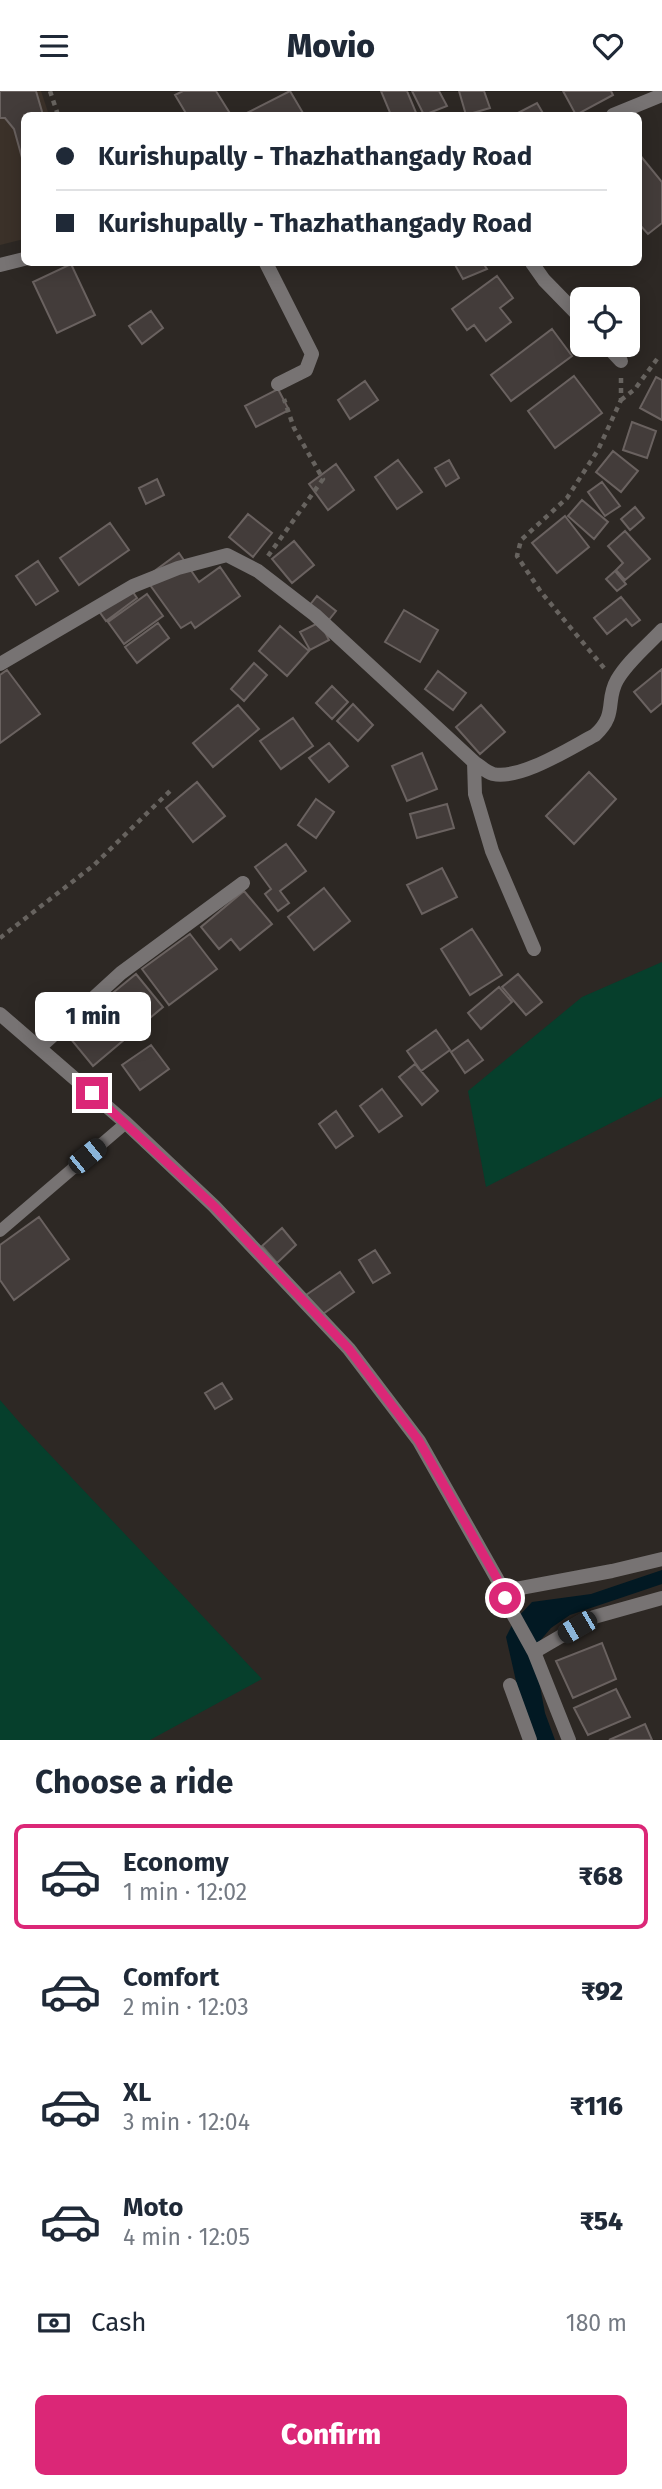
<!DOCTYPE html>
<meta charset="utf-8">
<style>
body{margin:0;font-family:"Fira Sans",sans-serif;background:#f2f2f3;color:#1f2937;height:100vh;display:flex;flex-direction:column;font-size:26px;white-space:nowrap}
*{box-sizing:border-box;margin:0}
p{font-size:23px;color:#747a83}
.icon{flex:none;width:38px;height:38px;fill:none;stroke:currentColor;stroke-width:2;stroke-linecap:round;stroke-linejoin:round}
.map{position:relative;height:1649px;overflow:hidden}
.side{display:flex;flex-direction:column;background:#fff;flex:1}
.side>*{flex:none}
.guide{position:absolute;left:21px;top:21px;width:621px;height:154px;border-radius:10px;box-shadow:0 4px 18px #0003;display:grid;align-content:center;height:154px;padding:0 35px;background:#fff}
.fabs{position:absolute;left:570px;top:196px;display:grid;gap:14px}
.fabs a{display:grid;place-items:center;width:70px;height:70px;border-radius:10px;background:#fff;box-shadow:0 4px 18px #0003;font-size:35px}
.end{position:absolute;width:32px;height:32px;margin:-16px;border:9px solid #db2777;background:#fff;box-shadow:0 0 0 4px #fff}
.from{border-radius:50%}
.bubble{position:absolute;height:49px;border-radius:10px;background:#fff;box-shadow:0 4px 18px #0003;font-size:23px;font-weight:800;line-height:49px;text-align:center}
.car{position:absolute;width:21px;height:42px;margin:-21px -10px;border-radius:9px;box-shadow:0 0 5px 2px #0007;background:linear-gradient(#222 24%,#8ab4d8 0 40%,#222 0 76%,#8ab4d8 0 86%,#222 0)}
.guide b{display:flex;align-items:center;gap:24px;height:66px;font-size:26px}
.guide b+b{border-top:2px solid #e0e1e3}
.guide i{width:18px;height:18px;background:#1f2937}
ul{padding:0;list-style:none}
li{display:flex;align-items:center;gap:21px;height:105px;margin:0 14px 10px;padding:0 21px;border:4px solid transparent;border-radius:10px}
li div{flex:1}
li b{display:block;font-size:26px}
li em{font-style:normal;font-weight:800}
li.selected{border-color:#db2777}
li>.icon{width:63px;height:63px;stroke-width:1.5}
h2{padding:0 35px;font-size:32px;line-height:84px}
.pay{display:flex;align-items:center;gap:18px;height:77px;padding:0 35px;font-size:26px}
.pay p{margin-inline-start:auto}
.primary-button{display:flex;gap:14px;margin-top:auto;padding:14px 35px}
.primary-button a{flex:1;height:80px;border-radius:10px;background:#db2777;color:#fff;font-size:28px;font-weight:800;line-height:80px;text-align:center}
header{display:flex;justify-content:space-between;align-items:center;height:91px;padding:0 35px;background:#fff;font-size:32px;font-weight:800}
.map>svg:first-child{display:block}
.built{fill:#3b3129}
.green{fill:#063f2c}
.water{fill:#021923}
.building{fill:#433c3a;stroke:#6a6260;stroke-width:2}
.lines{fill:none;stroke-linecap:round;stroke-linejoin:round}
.path{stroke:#67635f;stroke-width:4.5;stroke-dasharray:5 5;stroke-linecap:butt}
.lane{stroke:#777373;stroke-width:12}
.street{stroke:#777373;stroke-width:14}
.route{stroke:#db2777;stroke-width:9}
</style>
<header><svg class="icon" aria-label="menu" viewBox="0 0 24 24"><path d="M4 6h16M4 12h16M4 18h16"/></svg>Movio<svg class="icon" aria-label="heart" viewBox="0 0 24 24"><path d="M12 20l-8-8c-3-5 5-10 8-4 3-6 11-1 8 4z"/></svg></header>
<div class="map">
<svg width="662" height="1649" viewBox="0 0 662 1649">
<rect width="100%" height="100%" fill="#2d2824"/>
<path class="built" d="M0,0H41L49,24H24V148L0,154Z"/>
<path class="green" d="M662,871V1006L486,1096L468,1000L582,906Z
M0,1309L20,1332L262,1588L150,1649H0Z"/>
<path class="water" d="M662,1479V1493L570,1524L551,1537L533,1558L545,1622L555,1649H536L518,1599L506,1546L514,1530L532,1511L591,1503Z"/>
<path class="building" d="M0,0H36L43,24H24V74L14,38L5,27H0Z
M183,0H216L231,24H187L175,4Z
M290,0L303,22L299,24H243Z
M381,0H407L417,24H391Z
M412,0H439L447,15L424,24Z
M459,0H484L490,17L466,24Z
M563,0H611L613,4L576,24Z
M537,12L544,24H514Z
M639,63L662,91V132L648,143L639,133Z
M454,172H483L487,178L463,188Z
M71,173L95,224L57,242L33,191Z
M497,185L513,207L500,217L511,231L486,250L474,234L467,239L452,218Z
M151,220L163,237L142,253L129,235Z
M552,238L572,265L511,310L491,284Z
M574,285L602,322L555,357L528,320Z
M656,286L662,289V329L640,317Z
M365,290L378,309L350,328L338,309Z
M278,298L289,319L256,336L245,315Z
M632,331L656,340L647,367L623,359Z
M613,360L638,380L621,401L596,381Z
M398,369L422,401L397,418L375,386Z
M449,369L459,387L446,395L435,377Z
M336,373L354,399L328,419L309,393Z
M157,388L164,404L146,413L139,397Z
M602,391L620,415L605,425L588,401Z
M582,409L608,431L594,448L568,425Z
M635,416L644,427L630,439L621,428Z
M248,423L272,442L253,466L229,446Z
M565,425L589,456L557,482L532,452Z
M110,432L129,459L79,494L60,467Z
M625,440L650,468L625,489L616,479L623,472L608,455Z
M294,450L314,474L292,492L272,468Z
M179,462L199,491L220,476L240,505L195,537L191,531L181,537L145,487Z
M38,470L58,500L36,514L16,485Z
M615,480L626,493L617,500L606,488Z
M128,494L137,507L106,530L96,516Z
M147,503L163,525L124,553L108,531Z
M317,505L336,520L328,530L309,515Z
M621,506L640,529L632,535L626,528L607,543L594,527Z
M404,519L438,539L420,571L385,551Z
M320,531L329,549L310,559L300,541Z
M158,532L169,547L137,572L125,556Z
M280,535L309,560L287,585L259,560Z
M254,572L267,584L244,610L231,598Z
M662,578V612L651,621L634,601Z
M7,579L40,623L0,652V584Z
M438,580L466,602L453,619L425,598Z
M332,595L348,611L332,628L316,612Z
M353,613L373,634L358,650L337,630Z
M238,614L259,638L213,676L193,652Z
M481,614L505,641L480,663L456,636Z
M293,627L313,655L281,678L260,650Z
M329,652L348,675L329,691L309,667Z
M422,662L437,698L407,710L392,675Z
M589,681L616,708L574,753L546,725Z
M197,691L225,725L193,751L166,717Z
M316,708L334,721L316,747L298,734Z
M447,713L454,737L417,747L410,723Z
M286,753L306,780L280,800L289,812L278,820L265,803L271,798L255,776Z
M442,777L457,806L422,823L407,794Z
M324,797L350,830L314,859L288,826Z
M244,800L272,833L240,859L231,848L219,858L201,836Z
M472,838L502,884L470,904L441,858Z
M190,843L217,878L169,914L142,878Z
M136,883L163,916L93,975L65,941Z
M518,883L542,911L526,924L502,896Z
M499,896L512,911L481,938L468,922Z
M436,939L450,959L421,980L407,960Z
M468,949L483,969L465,982L451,961Z
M151,954L169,978L140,999L122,974Z
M415,973L438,1000L422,1014L399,986Z
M382,998L402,1025L379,1041L360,1015Z
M336,1020L353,1045L336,1057L319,1033Z
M39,1126L69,1168L14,1209L0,1189V1154Z
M282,1137L296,1154L277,1172L262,1155Z
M375,1159L390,1182L373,1192L359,1169Z
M340,1181L354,1201L320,1225L306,1204Z
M222,1292L232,1308L215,1318L205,1302Z
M602,1552L616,1588L573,1607L556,1570Z
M616,1598L630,1626L588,1644L574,1617Z
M645,1633L652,1649H609Z"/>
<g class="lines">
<path class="path" d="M50,0L58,24
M621,309L635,298L660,264
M268,465L323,388L294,337L284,308
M604,577L541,501L517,465L521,449L567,407L598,359L621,309V287
M0,847L94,774L173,697"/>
<path class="lane" d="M0,1140L126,1032"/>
<path class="street" d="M613,24L662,4
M266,172L312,263L306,279L278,293
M532,172L544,189L583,229
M0,174L24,168
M606,254L621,270
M0,573L133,495L178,477L227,464L258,480L315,524L474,671L475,703L492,760L534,858
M474,671C480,675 486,681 493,683C521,689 570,657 595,644C618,623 605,610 617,589C628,570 647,555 662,539
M0,923L126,1032L214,1115L349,1258L419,1350L504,1500L509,1516L534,1561L569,1649
M40,956L121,882L243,792
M504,1500L612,1480L662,1468
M534,1561L594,1526L662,1507
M510,1594L530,1649"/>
</g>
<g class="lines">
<path class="route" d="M92,1002L214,1115L349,1258L419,1350L504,1500L505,1507"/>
</g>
</svg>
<div class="fabs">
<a><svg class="icon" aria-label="locate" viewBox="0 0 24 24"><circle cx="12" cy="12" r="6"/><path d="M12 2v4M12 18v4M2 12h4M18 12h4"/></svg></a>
</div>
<i class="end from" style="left:505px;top:1507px"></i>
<i class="end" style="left:92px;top:1002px"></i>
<div class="bubble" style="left:35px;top:901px;width:116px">1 min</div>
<i class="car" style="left:87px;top:1065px;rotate:51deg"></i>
<i class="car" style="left:577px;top:1536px;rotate:240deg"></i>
<div class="guide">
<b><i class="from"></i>Kurishupally - Thazhathangady Road</b>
<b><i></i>Kurishupally - Thazhathangady Road</b>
</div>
</div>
<section class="side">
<h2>Choose a ride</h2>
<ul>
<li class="selected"><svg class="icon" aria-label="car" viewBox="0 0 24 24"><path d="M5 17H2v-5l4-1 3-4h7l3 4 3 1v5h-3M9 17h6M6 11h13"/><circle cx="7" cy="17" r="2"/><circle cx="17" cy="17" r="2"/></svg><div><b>Economy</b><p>1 min · 12:02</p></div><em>₹68</em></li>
<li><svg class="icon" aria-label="car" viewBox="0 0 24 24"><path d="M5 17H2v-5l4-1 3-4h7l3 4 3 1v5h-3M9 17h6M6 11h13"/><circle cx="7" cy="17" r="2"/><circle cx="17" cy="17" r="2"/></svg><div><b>Comfort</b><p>2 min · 12:03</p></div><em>₹92</em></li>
<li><svg class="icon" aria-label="car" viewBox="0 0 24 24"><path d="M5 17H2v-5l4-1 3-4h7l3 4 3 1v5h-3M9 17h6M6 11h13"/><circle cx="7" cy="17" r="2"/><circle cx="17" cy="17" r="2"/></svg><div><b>XL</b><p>3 min · 12:04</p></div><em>₹116</em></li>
<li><svg class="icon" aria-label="car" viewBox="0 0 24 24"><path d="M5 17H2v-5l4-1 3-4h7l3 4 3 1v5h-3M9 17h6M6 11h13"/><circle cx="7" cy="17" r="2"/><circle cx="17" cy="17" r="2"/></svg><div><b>Moto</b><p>4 min · 12:05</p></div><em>₹54</em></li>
</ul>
<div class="pay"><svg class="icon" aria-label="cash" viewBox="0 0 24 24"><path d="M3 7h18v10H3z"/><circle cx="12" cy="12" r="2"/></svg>Cash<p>180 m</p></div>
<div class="primary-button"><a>Confirm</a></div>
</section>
